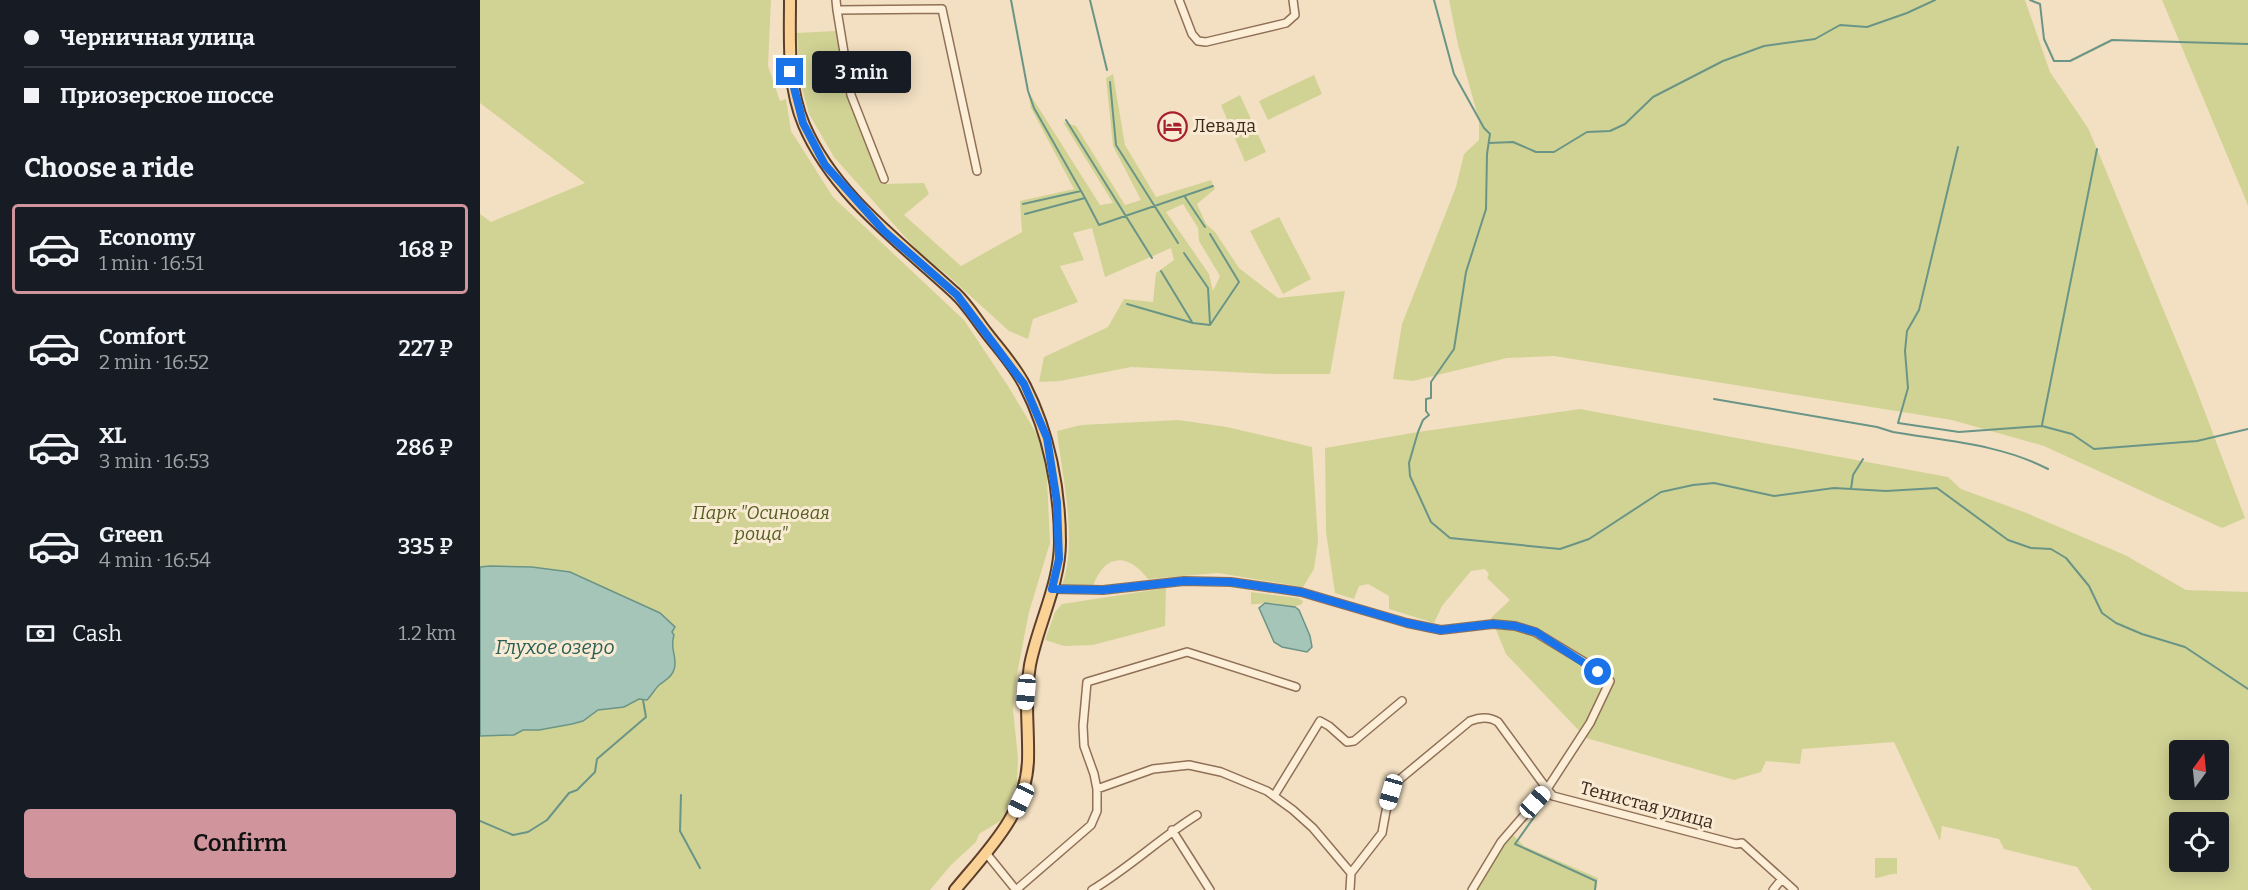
<!DOCTYPE html>
<meta charset="utf-8">
<style>
body{margin:0;font-family:Bitter,serif;background:#242831;color:#f1f3f6;height:100vh;display:flex;flex-direction:column;font-size:22px;white-space:nowrap}
*{box-sizing:border-box;margin:0}
p{font-size:20px;color:#9ea1a6}
.icon{flex:none;width:33px;height:33px;fill:none;stroke:currentColor;stroke-width:2;stroke-linecap:round;stroke-linejoin:round}
.map{position:relative;flex:1;overflow:hidden}
.details{display:flex;flex-direction:column;background:#171b24;width:480px}
.details>*{flex:none}
.banner{display:grid;align-content:center;height:132px;padding:0 24px;background:#171b24}
.needle{width:39px;rotate:15deg}
.fabs{position:absolute;left:1689px;top:740px;display:grid;gap:12px}
.fabs a{display:grid;place-items:center;width:60px;height:60px;border-radius:6px;background:#171b24;box-shadow:0 3px 15px #0003;font-size:30px}
.end{position:absolute;width:27px;height:27px;margin:-14px;border:8px solid #1a73e8;background:#fff;box-shadow:0 0 0 3px #fff}
.from{border-radius:50%}
.bubble{position:absolute;height:42px;border-radius:6px;background:#171b24;box-shadow:0 3px 15px #0003;font-size:20px;font-weight:600;line-height:42px;text-align:center}
.car{position:absolute;width:18px;height:36px;margin:-18px -9px;border-radius:8px;box-shadow:0 0 4px 2px #0007;background:linear-gradient(#fff 24%,#345 0 40%,#fff 0 76%,#345 0 86%,#fff 0)}
.banner b{display:flex;align-items:center;gap:21px;height:57px;font-size:22px}
.banner b+b{border-top:2px solid #363941}
.banner i{width:15px;height:15px;background:#f1f3f6}
ul{padding:0;list-style:none}
li{display:flex;align-items:center;gap:18px;height:90px;margin:0 12px 9px;padding:0 12px;border:3px solid transparent;border-radius:6px}
li div{flex:1}
li b{display:block;font-size:22px}
li em{font-style:normal;font-weight:600}
li.active{border-color:#cf949c}
li>.icon{width:54px;height:54px;stroke-width:1.5}
h2{padding:0 24px;font-size:27px;line-height:72px}
.pay{display:flex;align-items:center;gap:15px;height:66px;padding:0 24px;font-size:22px}
.pay p{margin-inline-start:auto}
.action{display:flex;gap:12px;margin-top:auto;padding:12px 24px}
.action a{flex:1;height:69px;border-radius:6px;background:#cf949c;color:#111;font-size:24px;font-weight:600;line-height:69px;text-align:center}
main{display:flex;flex:1;min-height:0}
.map>svg:first-child{display:block}
.green{fill:#d1d395;fill-rule:evenodd}
.water{fill:#a5c5b9;stroke:#6a9586;stroke-width:1.5}
.lines{fill:none;stroke-linecap:round;stroke-linejoin:round}
.stream{stroke:#6a9586;stroke-width:2}
.minor-casing{stroke:#907057;stroke-width:10}
.primary-casing{stroke:#5d3e2c;stroke-width:14}
.minor{stroke:#fceed7;stroke-width:7}
.primary{stroke:#fad296;stroke-width:10}
.route{stroke:#1a73e8;stroke-width:8}
.labels{text-anchor:middle;dominant-baseline:central;stroke-width:6;stroke-linejoin:round;paint-order:stroke}
.poi-label{font-size:18px;fill:#3e2a1d;stroke:#f9ebd3;text-anchor:start}
.park-label{font-size:18px;font-style:italic;fill:#535d21;stroke:#f9ebd3}
.street-label{font-size:18px;fill:#3e2a1d;stroke:#f9ebd3}
.water-label{font-size:20px;font-style:italic;fill:#2a5f57;stroke:#f9ebd3}
</style>
<main>
<section class="details">
<div class="banner">
<b><i class="from"></i>Черничная улица</b>
<b><i></i>Приозерское шоссе</b>
</div>
<h2>Choose a ride</h2>
<ul>
<li class="active"><svg class="icon" aria-label="car" viewBox="0 0 24 24"><path d="M5 17H2v-5l4-1 3-4h7l3 4 3 1v5h-3M9 17h6M6 11h13"/><circle cx="7" cy="17" r="2"/><circle cx="17" cy="17" r="2"/></svg><div><b>Economy</b><p>1 min · 16:51</p></div><em>168 ₽</em></li>
<li><svg class="icon" aria-label="car" viewBox="0 0 24 24"><path d="M5 17H2v-5l4-1 3-4h7l3 4 3 1v5h-3M9 17h6M6 11h13"/><circle cx="7" cy="17" r="2"/><circle cx="17" cy="17" r="2"/></svg><div><b>Comfort</b><p>2 min · 16:52</p></div><em>227 ₽</em></li>
<li><svg class="icon" aria-label="car" viewBox="0 0 24 24"><path d="M5 17H2v-5l4-1 3-4h7l3 4 3 1v5h-3M9 17h6M6 11h13"/><circle cx="7" cy="17" r="2"/><circle cx="17" cy="17" r="2"/></svg><div><b>XL</b><p>3 min · 16:53</p></div><em>286 ₽</em></li>
<li><svg class="icon" aria-label="car" viewBox="0 0 24 24"><path d="M5 17H2v-5l4-1 3-4h7l3 4 3 1v5h-3M9 17h6M6 11h13"/><circle cx="7" cy="17" r="2"/><circle cx="17" cy="17" r="2"/></svg><div><b>Green</b><p>4 min · 16:54</p></div><em>335 ₽</em></li>
</ul>
<div class="pay"><svg class="icon" aria-label="cash" viewBox="0 0 24 24"><path d="M3 7h18v10H3z"/><circle cx="12" cy="12" r="2"/></svg>Cash<p>1.2 km</p></div>
<div class="action"><a>Confirm</a></div>
</section>
<div class="map">
<svg width="1768" height="890" viewBox="0 0 1768 890">
<rect width="100%" height="100%" fill="#f3e0c2"/>
<path class="green" d="M0,0H291L288,66L300,101L306,99L311,131L353,197L484,320L528,386L555,431L566,457L570,543L549,612L536,679L533,709L538,758L537,783L522,820L499,834L496,842L471,865L450,890H0V214L11,222L105,183L0,103Z
M969,0H1545L1570,72L1608,128L1617,149L1715,386L1765,518L1742,528L1564,446L1472,420L1074,356L1027,358L933,381L913,379L922,324L976,187L984,154L999,140V120L978,45Z
M1682,0H1768V206L1765,198Z
M356,31L369,96L402,184L444,183L449,194L424,215L481,266L542,232L540,201L594,189L551,108L548,91L620,205L633,203L583,122L596,126L645,205L661,200L633,146L626,78L633,74L645,145L676,197L731,180L735,189L717,204L726,224L735,232L759,268L798,298L865,291L850,374H793L651,367L580,381L559,382L564,357L628,327L644,299L673,302L676,273L694,260L691,248L625,277L612,228L593,233L604,260L580,266L598,302L553,319L548,339L529,331L465,273L442,256L354,157L329,114L320,81L317,33ZM703,204L718,228L719,241L740,276L733,291L729,274L686,212Z
M834,75L842,94L788,120L779,101Z
M760,95L786,152L765,162L741,105Z
M799,217L831,279L803,294L770,231Z
M1100,409L1468,477L1481,489L1544,512L1645,555L1706,590L1768,592V890H1612L1597,867L1524,849L1519,839L1462,826L1460,841L1414,742L1322,749L1320,764L1286,761L1281,772L1254,780L1106,738L1026,654L1011,618L1030,600L1007,578L1009,574L1005,569L991,571L962,606L954,623L909,609V596L888,584L879,586L874,599L855,593L846,532L845,448L938,432ZM1700,750H1738V789H1700ZM1700,822H1738V861H1700Z
M698,420L747,427L832,447L838,541L834,569L823,587L738,573L668,579C648,553 625,553 613,586L582,585C598,542 582,476 577,431L601,425Z
M686,588L685,626L613,645L584,646L565,640L575,612L582,604Z
M771,592L818,598L823,601L822,604C810,610 799,602 787,603C781,603 777,605 771,604Z
M1031,833L1044,846L1118,878L1116,890H996Z
M1395,858H1417V874C1409,873 1404,878 1395,878Z"/>
<path class="water" d="M10,566L52,567L90,572L180,613L195,627L192,632L194,635C190,648 195,651 195,663C195,675 187,679 179,685C175,689 171,696 167,700L159,699L144,707L118,710L103,721L92,724L59,730H43L34,735L0,736V567Z
M785,603L815,607L819,610L830,636L832,647L827,652L802,647L794,642L779,608Z"/>
<g class="lines">
<path class="stream" d="M531,0L548,91L554,108L605,198
M610,0L627,70
M954,0L974,74L1004,128L1010,134L1007,154L1006,209L986,272L974,349L951,382V398L946,399V411L949,415L943,420L938,432L929,463L930,476L951,522L970,538L1080,549L1109,539L1181,492L1213,485L1234,483L1294,496L1354,488L1406,491L1457,488L1528,540L1551,548L1571,549L1586,558L1609,586L1622,613L1636,623L1662,634L1705,647L1768,689
M1550,0L1560,4L1564,39L1574,61H1590L1632,40L1768,44
M630,82L636,145L698,243
M586,120L672,258
M1009,143L1033,142L1056,152H1074L1107,132L1130,131L1145,124L1173,97L1243,61L1284,46L1335,39L1360,25L1387,27L1427,13L1455,0
M1478,147L1439,310L1427,331L1425,351L1428,388L1418,423L1479,432L1562,426L1592,434L1614,449L1717,441L1768,429
M705,197L725,227
M543,204L601,191
M545,214L605,198L619,225L733,186
M704,253L728,288L730,324
M681,271L712,322
M647,304L713,323L730,325L759,282L730,234
M1234,399L1397,427L1413,432C1465,441 1520,444 1568,469
M1562,425L1617,149
M1371,489L1373,475L1383,459
M201,795L200,831L220,868
M1069,796L1035,844L1116,881L1115,890
M0,821L33,835L48,832L67,820L89,793L97,790L115,772L117,759L166,717L163,700"/>
<defs>
<path id="minor" d="M356,0L357,10L462,9L497,171
M699,0L712,34L718,41L726,42L806,23L815,15L813,0
M357,10L371,95L404,179
M572,589L623,590L704,581L751,582L821,592L927,623L961,630L1013,624L1035,626L1055,632L1106,663L1130,681L1110,723L1067,789L1021,842L992,890
M617,789L673,769L709,765L741,772L787,791L813,810L833,828L871,873L870,890
M794,796L840,721L849,726L867,742L874,741L922,701
M692,830L730,890
M506,853L536,890
M871,873L902,833L906,811L914,784L990,721C1000,717 1009,716 1018,722L1067,789L1073,796L1256,844L1262,843L1314,890
M536,890L611,825L617,811V789L614,774L604,746L603,726L607,682L707,652L816,687
M612,890C649,868 680,838 717,815
M1293,890L1301,880"/>
<path id="primary" d="M310,0C310,42 307,85 324,125C354,195 420,242 475,293C487,304 496,319 506,332C519,349 535,366 545,386C569,433 580,489 580,542C580,584 558,624 550,665C544,699 549,727 548,761C546,814 507,851 475,890"/>
</defs>
<use href="#minor" class="minor-casing"/>
<use href="#primary" class="primary-casing"/>
<use href="#minor" class="minor"/>
<use href="#primary" class="primary"/>
</g>
<g class="lines">
<path class="route" d="M310,72L323,123L345,165L404,231L477,295L544,384L567,438L577,502L579,559L572,589L623,590L704,581L751,582L821,592L927,623L961,630L1013,624L1035,626L1056,632L1118,672"/>
</g>
<defs>
<symbol id="hotel-ring" viewBox="-11 -11 22 22"><circle r="9.5" fill="#f9ebd3" stroke="#a6202d" stroke-width="1.5"/><path d="M-6-4.5h1.5V1H6V5H4.5V3h-9V5H-6ZM-4 0a1.8 1.8 0 1 1 3.6 0ZM.5 0V-2.5h3Q6-2.5 6 0Z" fill="#a6202d"/></symbol>
</defs>
<g fill-rule="evenodd">
<use href="#hotel-ring" x="676" y="110" width="33" height="33"/>
</g>
<g class="labels">
<g class="poi-label">
<text x="713" y="126">Левада</text>
</g>
<g class="park-label">
<text x="281" y="513">Парк "Осиновая<tspan x="281" dy="21">роща"</tspan></text>
</g>
<g class="street-label">
<text transform="translate(1167 805) rotate(15)">Тенистая улица</text>
</g>
<g class="water-label">
<text x="75" y="647">Глухое озеро</text>
</g>
</g>
</svg>
<div class="fabs">
<a><svg class="needle" viewBox="-14 -14 28 28"><path d="M0-13l5 13h-10z" fill="#e53935"/><path d="M0 13l5-13h-10z" fill="#9ea1a6"/></svg></a>
<a><svg class="icon" aria-label="locate" viewBox="0 0 24 24"><circle cx="12" cy="12" r="6"/><path d="M12 2v4M12 18v4M2 12h4M18 12h4"/></svg></a>
</div>
<i class="end from" style="left:1118px;top:672px"></i>
<i class="end" style="left:310px;top:72px"></i>
<div class="bubble" style="left:332px;top:51px;width:99px">3 min</div>
<i class="car" style="left:546px;top:692px;rotate:185deg"></i>
<i class="car" style="left:911px;top:792px;rotate:196deg"></i>
<i class="car" style="left:541px;top:800px;rotate:205deg"></i>
<i class="car" style="left:1055px;top:802px;rotate:42deg"></i>
</div>
</main>
